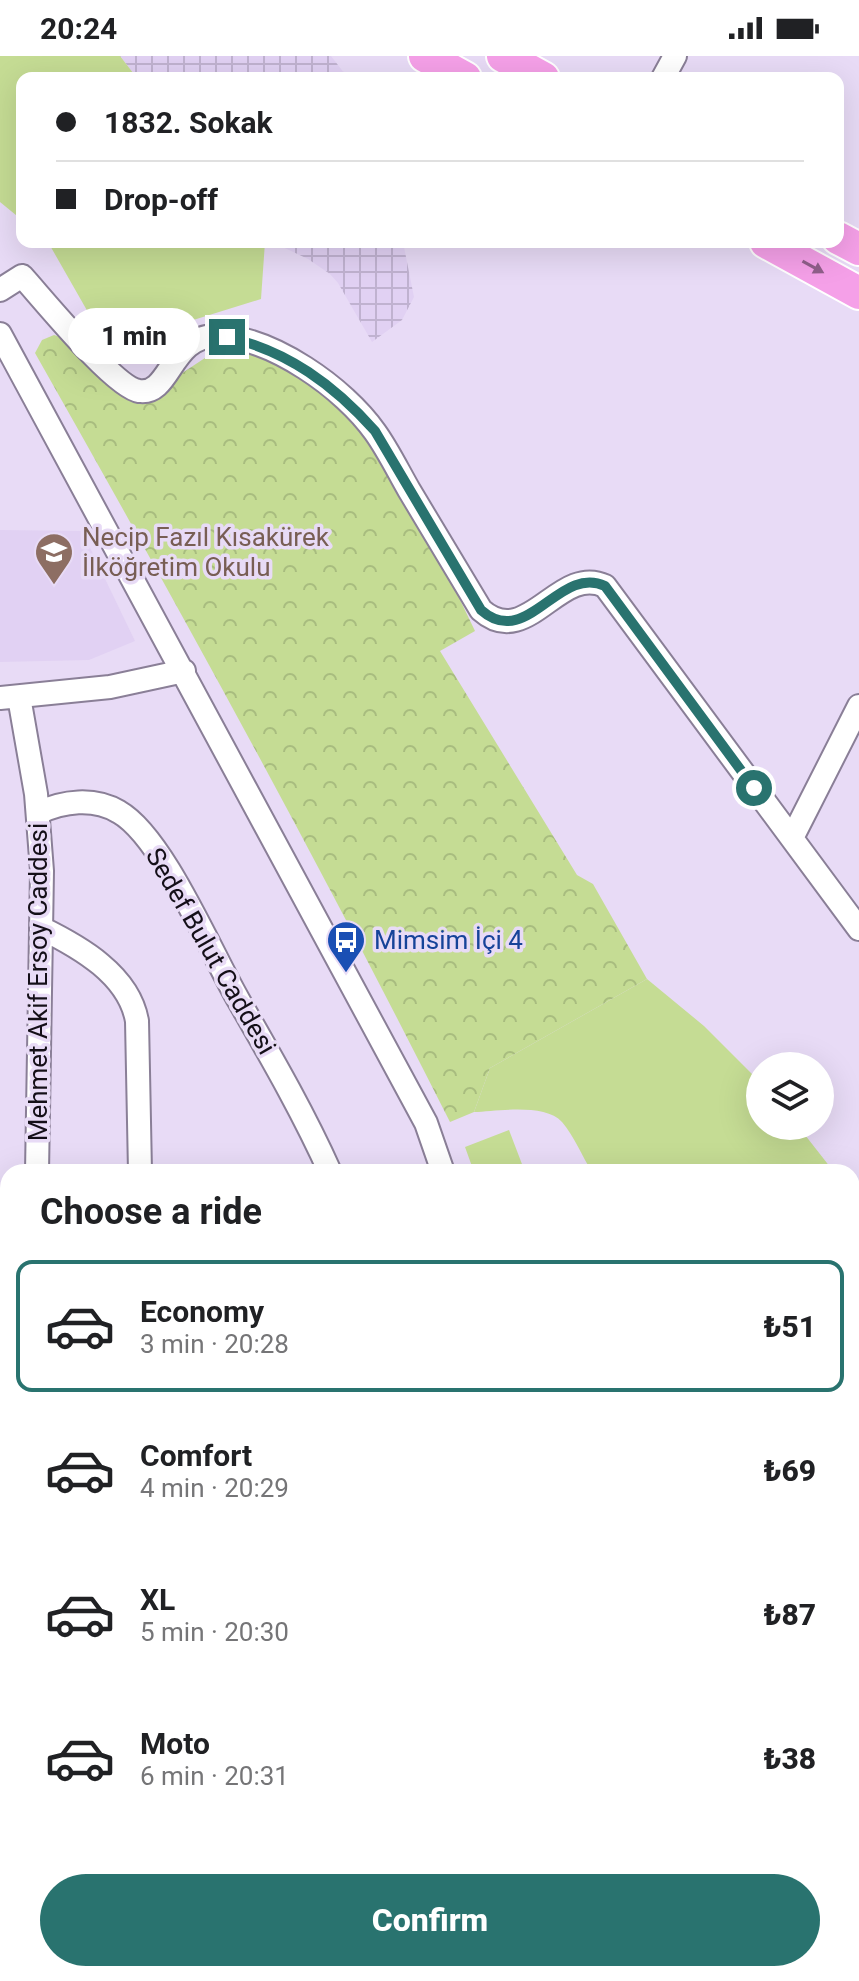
<!DOCTYPE html>
<meta charset="utf-8">
<style>
body{margin:0;font-family:Roboto,sans-serif;background:#f2f2f2;color:#202124;height:100vh;display:flex;flex-direction:column;font-size:30px;white-space:nowrap}
*{box-sizing:border-box;margin:0}
p{font-size:26px;color:#757577}
.icon{flex:none;width:44px;height:44px;fill:none;stroke:currentColor;stroke-width:2;stroke-linecap:round;stroke-linejoin:round}
.map{position:relative;flex:1;overflow:hidden}
.drawer{position:absolute;left:0px;top:1108px;width:860px;height:818px;display:flex;flex-direction:column;background:#fff;border-radius:24px 24px 0 0;box-shadow:0 8px 32px #0002}
.drawer>*{flex:none}
.top-card{position:absolute;left:16px;top:16px;width:828px;height:176px;border-radius:16px;box-shadow:0 8px 32px #0002;display:grid;align-content:center;height:176px;padding:0 40px;background:#fff}
.fabs{position:absolute;left:746px;top:996px;display:grid;gap:16px}
.fabs a{display:grid;place-items:center;width:88px;height:88px;border-radius:50%;background:#fff;box-shadow:0 8px 32px #0002;font-size:40px}
.end{position:absolute;width:36px;height:36px;margin:-18px;border:10px solid #29736f;background:#fff;box-shadow:0 0 0 4px #fff}
.from{border-radius:50%}
.bubble{position:absolute;height:56px;border-radius:28px;background:#fff;box-shadow:0 8px 32px #0002;font-size:26px;font-weight:800;line-height:56px;text-align:center}
.top-card b{display:flex;align-items:center;gap:28px;height:76px;font-size:30px}
.top-card b+b{border-top:2px solid #e0e0e0}
.top-card i{width:20px;height:20px;background:#202124}
ul{padding:0;list-style:none}
li{display:flex;align-items:center;gap:24px;height:132px;margin:0 16px 12px;padding:0 24px;border:4px solid transparent;border-radius:16px}
li div{flex:1}
li b{display:block;font-size:30px}
li em{font-style:normal;font-weight:800}
li.current{border-color:#29736f}
li>.icon{width:72px;height:72px;stroke-width:1.5}
h2{padding:0 40px;font-size:36px;line-height:96px}
.primary-button{display:flex;gap:16px;margin-top:auto;padding:16px 40px}
.primary-button a{flex:1;height:92px;border-radius:48px;background:#29736f;color:#fff;font-size:32px;font-weight:800;line-height:92px;text-align:center}
.status{display:flex;justify-content:space-between;align-items:center;height:56px;padding:0 40px;background:#fff;direction:ltr}
.status svg{height:22px;fill:currentColor}
.map>svg:first-child{display:block}
.industrial{fill:url(#industrial-grid)}
.built{fill:#e1d1f3}
.grass{fill:#c5dc94}
.park{fill:url(#park-crowns)}
.lines{fill:none;stroke-linecap:round;stroke-linejoin:round}
.minor-casing{stroke:#8a7f97;stroke-width:26}
.highway-casing{stroke:#fff;stroke-width:36}
.minor{stroke:#fff;stroke-width:22}
.highway{stroke:#f5a0e8;stroke-width:32}
.oneway{fill:#905f8a}
.route{stroke:#29736f;stroke-width:10}
.labels{text-anchor:middle;dominant-baseline:central;stroke-width:7;stroke-linejoin:round;paint-order:stroke}
.education-label{font-size:26px;fill:#785e54;stroke:#e8dbf6;text-anchor:start}
.transit-label{font-size:26px;fill:#164399;stroke:#e8dbf6;text-anchor:start}
.street-label{font-size:26px;fill:#140f18;stroke:#e8dbf6}
</style>
<div class="status"><b>20:24</b><svg viewBox="0 0 49 12"><path d="M0 12V9h3v3zM5 12V6h3v6zM10 12V3h3v9zM15 12V0h3v12zM26 1h20v11H26zM47 4h2v5h-2z"/></svg></div>
<div class="map">
<svg width="859" height="1925" viewBox="0 0 859 1925">
<defs>
<pattern id="industrial-grid" width="8" height="8" patternUnits="userSpaceOnUse" patternTransform="scale(2)"><rect width="8" height="8" fill="#e1d1f3"/><path d="M0 4h8M4 0v8" fill="none" stroke="#c0b2d0"/></pattern>
<pattern id="park-crowns" width="20" height="18" patternUnits="userSpaceOnUse" patternTransform="scale(2)"><rect width="20" height="18" fill="#c5dc94"/><path d="M2 6a3 3 0 1 1 6 0M12 15a3 3 0 1 1 6 0" fill="none" stroke="#a8bc7f"/></pattern>
</defs>
<rect width="100%" height="100%" fill="#e8dbf6"/>
<path class="industrial" d="M120,0H331L348,22H137Z
M272,186H403L414,241L402,264L372,286L338,227L330,218L308,203Z"/>
<path class="built" d="M0,474L82,475L135,585L89,604L0,606Z"/>
<path class="grass" d="M0,0H120L137,22H22V164L0,146Z
M48,186H265L261,243L174,270L138,298H118L105,286Z
M647,923L704,970L760,1026V1070H798L834,1116H592C582,1100 574,1080 562,1066C545,1047 498,1055 474,1056L490,1012Z
M509,1074L525,1116H474L465,1091Z
M852,1143L859,1154V1429L852,1419Z"/>
<path class="park" d="M54,279L69,284L152,337L211,298L188,280L258,292L358,360L451,525L475,575L440,595L577,819L593,828L647,923L490,1012L474,1056L450,1066C319,806 179,551 35,297L42,284Z"/>
<g class="lines">
<defs>
<path id="minor" d="M663,22L675,0
M0,234L22,220C42,242 115,332 139,335C171,340 170,279 217,280C272,281 344,332 375,376C388,394 398,415 409,434C433,474 457,514 481,554C527,595 559,508 605,530L859,873
M0,278L426,1067L443,1116
M19,641L36,738L42,815L37,1116
M0,642L110,631L184,615
M38,757C63,745 94,741 119,756C163,781 212,899 239,945C271,1001 303,1056 330,1116
M792,782L859,650
M41,872C80,891 129,919 137,965L140,1116
M120,1918V1925
M442,1918L447,1925
M648,1918L651,1925
M392,1925L406,1918"/>
<path id="highway" d="M425,0L465,22
M503,0L543,22
M838,182L859,193
M766,186L859,237
M0,1465L8,1467
M0,1508L8,1503"/>
</defs>
<use href="#minor" class="minor-casing"/>
<use href="#highway" class="highway-casing"/>
<use href="#minor" class="minor"/>
<use href="#highway" class="highway"/>
</g>
<defs><path id="oneway-solid" d="M-6-.8H1V-3.2L6.5 0L1 3.2V.8H-6Z" transform="scale(2)"/></defs>
<use class="oneway" href="#oneway-solid" transform="translate(813 211) rotate(29)"/>
<g class="lines">
<path class="route" d="M227,281C288,295 334,329 375,375L481,554C527,595 559,508 605,530L754,732"/>
</g>
<defs>
<symbol id="school-pin" viewBox="-11 -11 22 30"><path d="M0 17L-7.5 6A9.5 9.5 0 1 1 7.5 6Z" fill="#8d6e63" stroke="#e8dbf6"/><path d="M0-5L7-2L0 1L-7-2ZM-4 1L0 2.5L4 1V4Q0 6-4 4Z" fill="#fff"/></symbol>
<symbol id="bus-pin" viewBox="-11 -11 22 30"><path d="M0 17L-7.5 6A9.5 9.5 0 1 1 7.5 6Z" fill="#1a4fb4" stroke="#e8dbf6"/><path d="M-5-6H5V4H4V6H2V4H-2V6H-4V4H-5ZM-3.5-4V0h7V-4ZM-3.5 1.2v1.5H-2V1.2ZM2 1.2v1.5H3.5V1.2Z" fill="#fff"/></symbol>
</defs>
<g fill-rule="evenodd">
<use href="#school-pin" x="32" y="474" width="44" height="60"/>
<use href="#bus-pin" x="324" y="862" width="44" height="60"/>
</g>
<g class="labels">
<g class="education-label">
<text x="82" y="481">Necip Fazıl Kısakürek<tspan x="82" dy="30">İlköğretim Okulu</tspan></text>
</g>
<g class="transit-label">
<text x="374" y="884">Mimsim İçi 4</text>
</g>
<g class="street-label">
<text transform="translate(211 895) rotate(60)">Sedef Bulut Caddesi</text>
<text transform="translate(38 926) rotate(-90)">Mehmet Akif Ersoy Caddesi</text>
</g>
</g>
</svg>
<div class="fabs">
<a><svg class="icon" aria-label="layers" viewBox="0 0 24 24"><path d="M12 4l9 5-9 5-9-5zM3 14l9 5 9-5"/></svg></a>
</div>
<i class="end from" style="left:754px;top:732px"></i>
<i class="end" style="left:227px;top:281px"></i>
<div class="bubble" style="left:68px;top:252px;width:132px">1 min</div>
<div class="top-card">
<b><i class="from"></i>1832. Sokak</b>
<b><i></i>Drop-off</b>
</div>
<section class="drawer">
<h2>Choose a ride</h2>
<ul>
<li class="current"><svg class="icon" aria-label="car" viewBox="0 0 24 24"><path d="M5 17H2v-5l4-1 3-4h7l3 4 3 1v5h-3M9 17h6M6 11h13"/><circle cx="7" cy="17" r="2"/><circle cx="17" cy="17" r="2"/></svg><div><b>Economy</b><p>3 min · 20:28</p></div><em>₺51</em></li>
<li><svg class="icon" aria-label="car" viewBox="0 0 24 24"><path d="M5 17H2v-5l4-1 3-4h7l3 4 3 1v5h-3M9 17h6M6 11h13"/><circle cx="7" cy="17" r="2"/><circle cx="17" cy="17" r="2"/></svg><div><b>Comfort</b><p>4 min · 20:29</p></div><em>₺69</em></li>
<li><svg class="icon" aria-label="car" viewBox="0 0 24 24"><path d="M5 17H2v-5l4-1 3-4h7l3 4 3 1v5h-3M9 17h6M6 11h13"/><circle cx="7" cy="17" r="2"/><circle cx="17" cy="17" r="2"/></svg><div><b>XL</b><p>5 min · 20:30</p></div><em>₺87</em></li>
<li><svg class="icon" aria-label="car" viewBox="0 0 24 24"><path d="M5 17H2v-5l4-1 3-4h7l3 4 3 1v5h-3M9 17h6M6 11h13"/><circle cx="7" cy="17" r="2"/><circle cx="17" cy="17" r="2"/></svg><div><b>Moto</b><p>6 min · 20:31</p></div><em>₺38</em></li>
</ul>
<div class="primary-button"><a>Confirm</a></div>
</section>
</div>
